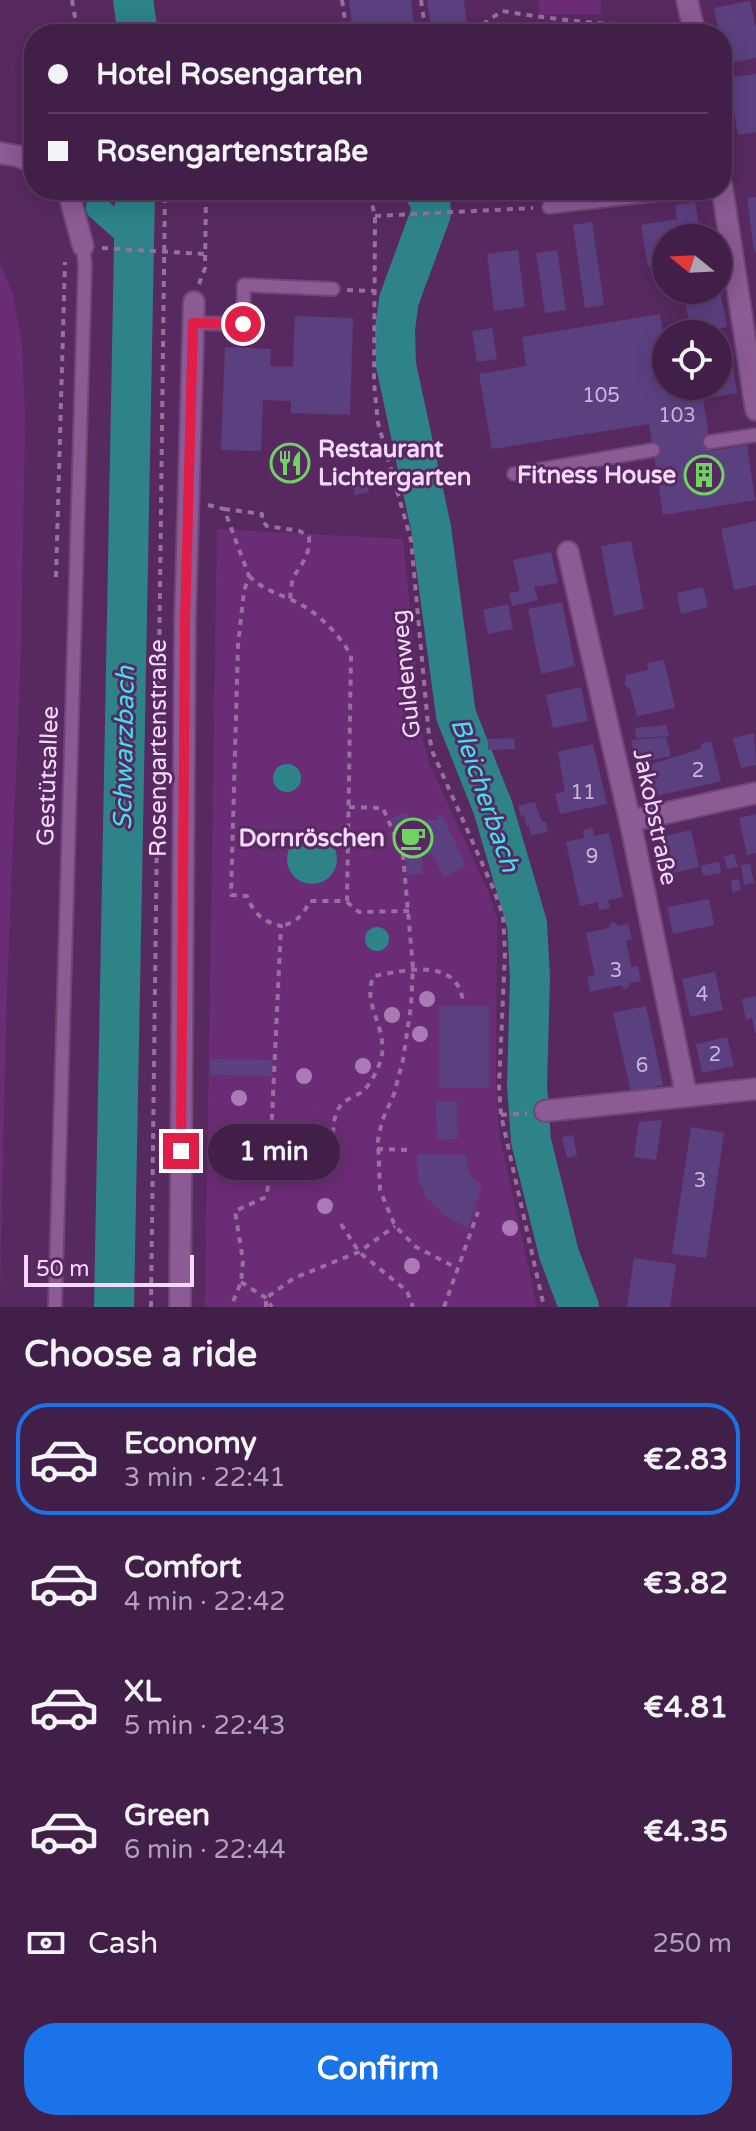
<!DOCTYPE html>
<meta charset="utf-8">
<style>
body{margin:0;font-family:"Varela Round",sans-serif;background:#49274f;color:#f1f3f6;height:100vh;display:flex;flex-direction:column;font-size:30px;white-space:nowrap}
*{box-sizing:border-box;margin:0}
p{font-size:26px;color:#aea2b4}
.icon{flex:none;width:44px;height:44px;fill:none;stroke:currentColor;stroke-width:2;stroke-linecap:round;stroke-linejoin:round}
.map{position:relative;height:1307px;overflow:hidden}
.side{display:flex;flex-direction:column;background:#421f48;flex:1}
.side>*{flex:none}
.top-card{position:absolute;left:24px;top:24px;width:708px;height:176px;border-radius:32px;box-shadow:0 4px 20px #0003,0 0 0 2px #5a3d60;display:grid;align-content:center;height:176px;padding:0 24px;background:#421f48}
.needle{width:52px;rotate:288deg}
.fabs{position:absolute;left:652px;top:224px;display:grid;gap:16px}
.fabs a{display:grid;place-items:center;width:80px;height:80px;border-radius:50%;background:#421f48;box-shadow:0 4px 20px #0003,0 0 0 2px #5a3d60;font-size:40px}
.scale{position:absolute;left:24px;bottom:20px;width:170px;box-sizing:border-box;padding-left:8px;border:4px solid #f5d9fa;border-top:0;font-size:22px;line-height:28px;white-space:nowrap;color:#f5d9fa;-webkit-text-stroke:6px #582960;paint-order:stroke}
.end{position:absolute;width:36px;height:36px;margin:-18px;border:10px solid #e11d48;background:#fff;box-shadow:0 0 0 4px #fff}
.from{border-radius:50%}
.bubble{position:absolute;height:56px;border-radius:28px;background:#421f48;box-shadow:0 4px 20px #0003,0 0 0 2px #5a3d60;font-size:26px;font-weight:700;line-height:56px;text-align:center}
.top-card b{display:flex;align-items:center;gap:28px;height:76px;font-size:30px}
.top-card b+b{border-top:2px solid #5a3d60}
.top-card i{width:20px;height:20px;background:#f1f3f6}
ul{padding:0;list-style:none}
li{display:flex;align-items:center;gap:24px;height:112px;margin:0 16px 12px;padding:0 8px;border:4px solid transparent;border-radius:32px}
li div{flex:1}
li b{display:block;font-size:30px}
li em{font-style:normal;font-weight:700}
li.on{border-color:#1a73e8}
li>.icon{width:72px;height:72px;stroke-width:1.5}
h2{padding:0 24px;font-size:36px;line-height:96px}
.pay{display:flex;align-items:center;gap:20px;height:88px;padding:0 24px;font-size:30px}
.pay p{margin-inline-start:auto}
.cta{display:flex;gap:16px;margin-top:auto;padding:16px 24px}
.cta a{flex:1;height:92px;border-radius:32px;background:#1a73e8;color:#fff;font-size:32px;font-weight:700;line-height:92px;text-align:center}
.map>svg:first-child{display:block}
.green{fill:#6b2c76}
.water{fill:#2d8388}
.lines{fill:none;stroke-linecap:round;stroke-linejoin:round}
.canal{stroke:#2d8388;stroke-width:24}
.river{stroke:#2d8388;stroke-width:40}
.building{fill:#5b4080}
.service-casing{stroke:#704677;stroke-width:16}
.minor-casing{stroke:#704677;stroke-width:24}
.secondary-casing{stroke:#704677;stroke-width:24}
.path{stroke:#97709e;stroke-width:4;stroke-dasharray:6 6;stroke-linecap:butt}
.service{stroke:#8c5a95;stroke-width:12}
.minor{stroke:#8c5a95;stroke-width:20}
.secondary{stroke:#8c5a95;stroke-width:20}
.tree{fill:#ab7ab4}
.route{stroke:#e11d48;stroke-width:10}
.labels{text-anchor:middle;dominant-baseline:central;stroke-width:6;stroke-linejoin:round;paint-order:stroke}
.number-label{font-size:20px;fill:#ceb3dc}
.poi-label{font-size:24px;font-weight:bold;fill:#f5d9fa;stroke:#582960;text-anchor:end}
.street-label{font-size:24px;fill:#f5d9fa;stroke:#582960}
.water-label{font-size:26px;font-style:italic;fill:#3ce3ee;stroke:#582960}
</style>
<div class="map">
<svg width="756" height="1307" viewBox="0 0 756 1307">
<rect width="100%" height="100%" fill="#582960"/>
<path class="green" d="M539,0H601V14L539,15Z
M0,262L13,295L22,345L25,419L21,651L7,988L0,1291Z
M217,529L403,539L423,740L429,763L489,893L497,919L496,1088L499,1133L537,1307H205Z"/>
<path class="water" d="M273 778a14 14 0 1 1 28 0a14 14 0 1 1-28 0Z
M287 859a25 25 0 1 1 50 0a25 25 0 1 1-50 0Z
M365 939a12 12 0 1 1 24 0a12 12 0 1 1-24 0Z"/>
<g class="lines">
<path class="canal" d="M124,34L138,24
M99,190L98,208L135,241"/>
<path class="river" d="M133,0L138,34
M423,190L430,200L431,213L399,300L395,329L396,365L431,528L456,715L493,808L527,924L530,978L527,1085L531,1141L559,1254L579,1307
M114,1307L135,190"/>
</g>
<path class="building" d="M349,0H411L415,34H353Z
M427,0H464L468,34H432Z
M750,1L756,28V58L724,64L722,34H719L714,8Z
M26,57H34V86L26,87Z
M756,74V132L738,135L728,78Z
M756,197V252H754L747,198Z
M695,202L701,238H666V264L648,267L641,225L677,219L675,205Z
M592,222L604,305L585,308L573,225Z
M518,250L525,307L494,311L487,254Z
M557,250L566,310L545,313L536,253Z
M718,281L727,327L691,333L683,290H718Z
M660,314L666,348V386H718V344L729,342L737,393L703,399L711,451L747,445L755,500L663,515L649,424L492,449L479,374L526,366L522,337Z
M295,316L353,318L350,415L291,413V401L263,400L261,451L221,450L225,347L271,349L270,366L293,367Z
M492,328L497,359L477,362L472,331Z
M364,470L369,492L355,495L350,473Z
M756,521V585L734,590L721,529Z
M631,541L644,609L614,616L601,546Z
M551,552L558,583L534,587L538,600L512,606L509,593L520,591L513,560Z
M703,587L708,607L681,614L677,593Z
M562,602L575,666L541,674L528,609Z
M508,604L513,629L488,634L483,610Z
M664,660L675,708L637,716L630,690L625,685L626,675L648,670L647,663Z
M581,687L588,721L553,728L546,695Z
M666,725L669,736L636,738L635,728Z
M754,733L756,765L741,768L733,738Z
M666,737L671,756L636,763L631,740Z
M514,738L515,749L488,750V739Z
M711,741L721,781L653,797L645,766L701,749V744Z
M593,744L607,804L560,814L555,794L565,791L558,752Z
M535,802L542,822H546L548,832L531,835L529,825L526,826L524,815L521,816L518,806Z
M406,812L418,838L428,836V820H439L437,816L442,814L466,866L444,877L432,854L422,856L423,874L408,875L404,846L391,819Z
M756,814V853L747,855L739,818Z
M593,828L594,836L609,833L623,897L608,900L610,908L599,910L598,902L580,906L566,842L584,838L583,830Z
M691,830L699,867L666,875L657,838Z
M734,854L738,867L727,869L724,856Z
M719,861L721,873L703,876L701,866Z
M750,864L754,883L744,885L741,865Z
M739,879L741,890L732,892L731,881Z
M709,899L714,925L673,934L667,907Z
M614,922L618,926L628,924L632,939L626,941L631,967L638,966L641,981L630,983L628,988L624,989L621,985L590,992L587,977L595,975L586,933L609,928L610,923Z
M715,972L723,1010L690,1017L682,979Z
M756,996V1033H755L752,1018L746,1020L742,999Z
M439,1006H489V1088H439Z
M646,1006L663,1085L631,1092L613,1013Z
M727,1037L734,1066L702,1073L696,1044Z
M210,1059L272,1060V1076L210,1075Z
M436,1101H457L458,1139L437,1140Z
M662,1120L656,1160L634,1157L639,1122Z
M691,1127L724,1133L706,1258L672,1254Z
M573,1135L577,1156L567,1158L562,1137Z
M417,1154L467,1155V1168L472,1177L482,1185L468,1228L444,1215L426,1197L418,1178Z
M634,1258L676,1264L670,1307H627Z"/>
<g class="lines">
<defs>
<path id="service" d="M549,207L694,190
M193,323L243,324L244,285L333,289
M710,442L756,435
M514,474L653,450
M55,1307L85,264L83,246"/>
<path id="minor" d="M0,153L18,156L34,163
M68,190L83,246
M568,552L630,821L686,1094
M630,821L756,793
M545,1111L756,1089
M180,1307L185,622L194,302"/>
<path id="secondary" d="M687,0L695,34
M722,187L756,410"/>
</defs>
<use href="#service" class="service-casing"/>
<use href="#minor" class="minor-casing"/>
<use href="#secondary" class="secondary-casing"/>
<path class="path" d="M72,0L78,34
M342,0L347,34
M421,0L426,34
M477,34L479,27L502,11C557,20 610,26 666,25
M375,216L533,208
M102,248L205,254
M199,284L205,268L206,192
M347,290L375,291
M208,505L224,509L249,576L244,591L238,645L231,895L247,896C254,914 262,921 281,926L269,1181L266,1197L235,1211L243,1261L241,1282L231,1307
M224,509L262,514V521L267,526L300,531L309,537C310,553 304,561 296,573C291,580 291,591 290,599
M249,576C262,589 276,593 292,600C318,612 337,632 351,655L347,901H310C303,915 296,923 281,926
M56,577L65,262
M349,807L383,808L403,855L413,968L411,1006L403,1060L394,1094L382,1121L378,1140L380,1190L395,1226L416,1247L457,1268
M347,902L359,912L409,911
M501,1115L527,1113
M377,1149L409,1150
M270,1154H283L294,1151L318,1158H327C337,1142 329,1119 341,1105C346,1099 356,1096 362,1092C372,1083 380,1066 382,1054C386,1025 361,1002 374,976C406,970 458,957 463,1002
M341,1224L359,1252L407,1291L413,1307
M241,1282L266,1298L272,1307
M151,1307L165,190L370,196L375,216L374,383L378,423L411,540L429,736L433,753L494,890L503,916L505,952L499,1087L501,1115L544,1307
M266,1307V1298L294,1278L359,1252L395,1226
M444,1307L478,1212"/>
<use href="#service" class="service"/>
<use href="#minor" class="minor"/>
<use href="#secondary" class="secondary"/>
</g>
<g class="tree">
<circle cx="427" cy="999" r="8"/>
<circle cx="392" cy="1015" r="8"/>
<circle cx="420" cy="1034" r="8"/>
<circle cx="363" cy="1066" r="8"/>
<circle cx="304" cy="1076" r="8"/>
<circle cx="239" cy="1098" r="8"/>
<circle cx="252" cy="1160" r="8"/>
<circle cx="325" cy="1206" r="8"/>
<circle cx="510" cy="1228" r="8"/>
<circle cx="412" cy="1266" r="8"/>
</g>
<g class="lines">
<path class="route" d="M181,1151L185,622L193,323L243,324"/>
</g>
<defs>
<symbol id="restaurant-ring" viewBox="-11 -11 22 22"><circle r="9.5" fill="#582960" stroke="#6ed361" stroke-width="1.5"/><path d="M-5-6h1v4h1v-4h1v4h1v-4h1v5L-1.5 .5V6h-2V.5L-5-1ZM5-6V6H3V1.5H1.5Q1.5-4 5-6Z" fill="#6ed361"/></symbol>
<symbol id="building-ring" viewBox="-11 -11 22 22"><circle r="9.5" fill="#582960" stroke="#6ed361" stroke-width="1.5"/><path d="M-4-6H4V6H1V3H-1V6H-4ZM-2.5-4.3h1.7v1.8h-1.7ZM.8-4.3h1.7v1.8H.8ZM-2.5-1h1.7V.8h-1.7ZM.8-1h1.7V.8H.8Z" fill="#6ed361"/></symbol>
<symbol id="cafe-ring" viewBox="-11 -11 22 22"><circle r="9.5" fill="#582960" stroke="#6ed361" stroke-width="1.5"/><path d="M-5.5-4.5H6V0H3Q3 3.5 0 3.5H-2.5Q-5.5 3.5-5.5 0ZM3-3.2v2h1.7v-2ZM-6 4.5H4V6H-6Z" fill="#6ed361"/></symbol>
</defs>
<g fill-rule="evenodd">
<use href="#restaurant-ring" x="268" y="441" width="44" height="44"/>
<use href="#building-ring" x="682" y="453" width="44" height="44"/>
<use href="#cafe-ring" x="391" y="816" width="44" height="44"/>
</g>
<g class="labels">
<g class="number-label">
<text x="601" y="396">105</text>
<text x="677" y="416">103</text>
<text x="698" y="771">2</text>
<text x="583" y="793">11</text>
<text x="592" y="857">9</text>
<text x="616" y="971">3</text>
<text x="702" y="995">4</text>
<text x="715" y="1055">2</text>
<text x="642" y="1066">6</text>
<text x="700" y="1181">3</text>
</g>
<g class="poi-label">
<text x="318" y="449" text-anchor="start">Restaurant<tspan x="318" dy="28">Lichtergarten</tspan></text>
<text x="676" y="475">Fitness House</text>
<text x="385" y="838">Dornröschen</text>
</g>
<g class="street-label">
<text transform="translate(406 674) rotate(-96)">Guldenweg</text>
<text transform="translate(158 748) rotate(-90)">Rosengartenstraße</text>
<text transform="translate(48 776) rotate(-88)">Gestütsallee</text>
<text transform="translate(655 817) rotate(78)">Jakobstraße</text>
</g>
<g class="water-label">
<text transform="translate(124 748) rotate(-89)">Schwarzbach</text>
<text transform="translate(485 795) rotate(71)">Bleicherbach</text>
</g>
</g>
</svg>
<div class="fabs">
<a><svg class="needle" viewBox="-14 -14 28 28"><path d="M0-13l5 13h-10z" fill="#e53935"/><path d="M0 13l5-13h-10z" fill="#aea2b4"/></svg></a>
<a><svg class="icon" aria-label="locate" viewBox="0 0 24 24"><circle cx="12" cy="12" r="6"/><path d="M12 2v4M12 18v4M2 12h4M18 12h4"/></svg></a>
</div>
<div class="scale">50 m</div>
<i class="end from" style="left:243px;top:324px"></i>
<i class="end" style="left:181px;top:1151px"></i>
<div class="bubble" style="left:208px;top:1124px;width:132px">1 min</div>
<div class="top-card">
<b><i class="from"></i>Hotel Rosengarten</b>
<b><i></i>Rosengartenstraße</b>
</div>
</div>
<section class="side">
<h2>Choose a ride</h2>
<ul>
<li class="on"><svg class="icon" aria-label="car" viewBox="0 0 24 24"><path d="M5 17H2v-5l4-1 3-4h7l3 4 3 1v5h-3M9 17h6M6 11h13"/><circle cx="7" cy="17" r="2"/><circle cx="17" cy="17" r="2"/></svg><div><b>Economy</b><p>3 min · 22:41</p></div><em>€2.83</em></li>
<li><svg class="icon" aria-label="car" viewBox="0 0 24 24"><path d="M5 17H2v-5l4-1 3-4h7l3 4 3 1v5h-3M9 17h6M6 11h13"/><circle cx="7" cy="17" r="2"/><circle cx="17" cy="17" r="2"/></svg><div><b>Comfort</b><p>4 min · 22:42</p></div><em>€3.82</em></li>
<li><svg class="icon" aria-label="car" viewBox="0 0 24 24"><path d="M5 17H2v-5l4-1 3-4h7l3 4 3 1v5h-3M9 17h6M6 11h13"/><circle cx="7" cy="17" r="2"/><circle cx="17" cy="17" r="2"/></svg><div><b>XL</b><p>5 min · 22:43</p></div><em>€4.81</em></li>
<li><svg class="icon" aria-label="car" viewBox="0 0 24 24"><path d="M5 17H2v-5l4-1 3-4h7l3 4 3 1v5h-3M9 17h6M6 11h13"/><circle cx="7" cy="17" r="2"/><circle cx="17" cy="17" r="2"/></svg><div><b>Green</b><p>6 min · 22:44</p></div><em>€4.35</em></li>
</ul>
<div class="pay"><svg class="icon" aria-label="cash" viewBox="0 0 24 24"><path d="M3 7h18v10H3z"/><circle cx="12" cy="12" r="2"/></svg>Cash<p>250 m</p></div>
<div class="cta"><a>Confirm</a></div>
</section>
